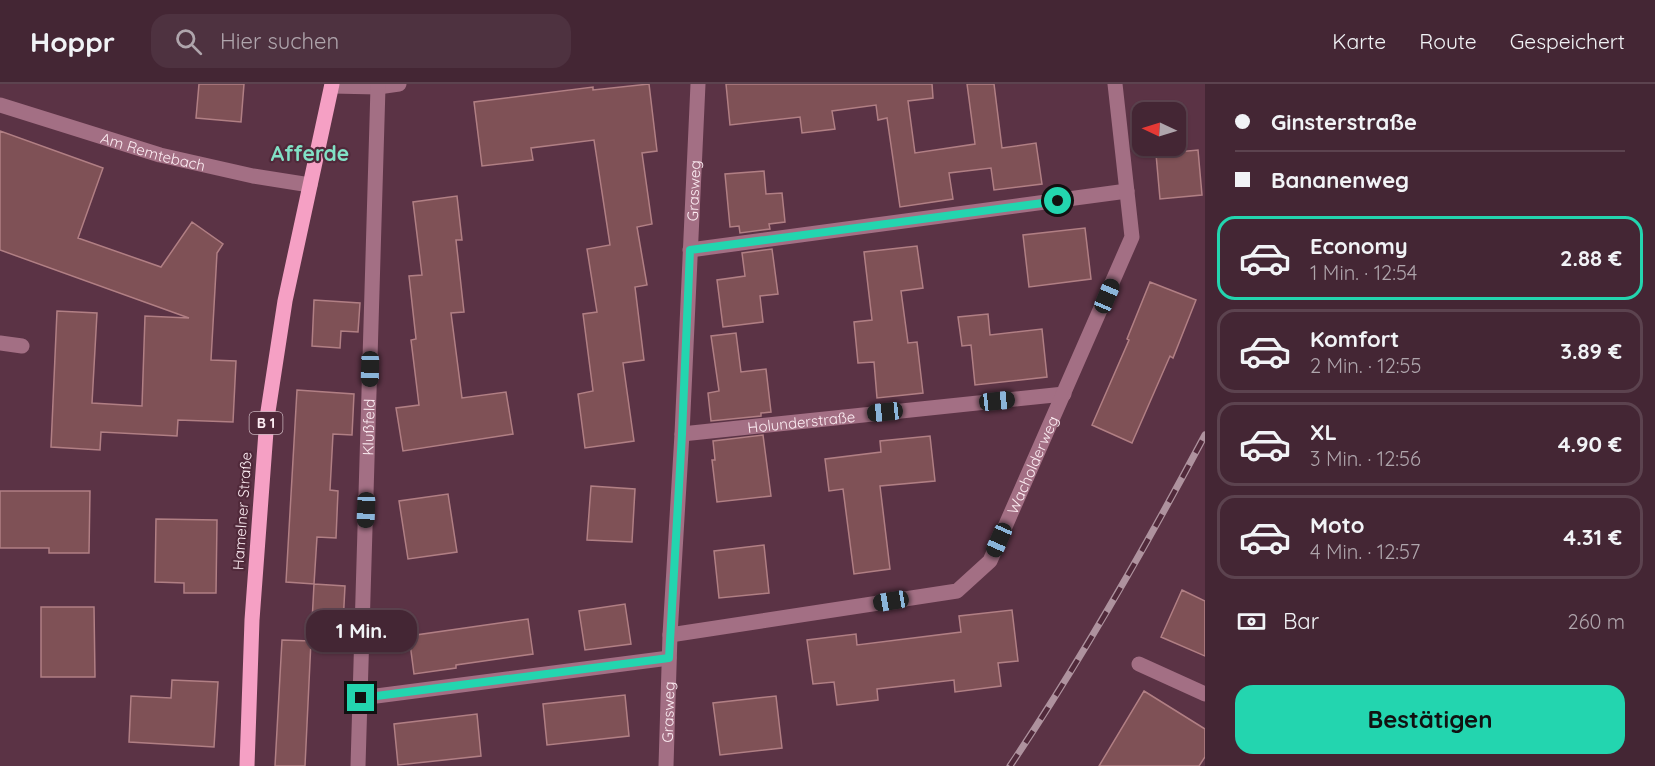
<!DOCTYPE html>
<html lang="de">
<meta charset="utf-8">
<style>
body{margin:0;font-family:Quicksand,sans-serif;background:#4e3240;color:#f1f3f6;height:100vh;display:flex;flex-direction:column;font-size:22px;white-space:nowrap}
*{box-sizing:border-box;margin:0}
p{font-size:20px;color:#afa5ac}
.icon{flex:none;width:33px;height:33px;fill:none;stroke:currentColor;stroke-width:2;stroke-linecap:round;stroke-linejoin:round}
.map{position:relative;flex:1;overflow:hidden}
.panel{display:flex;flex-direction:column;background:#442634;width:450px}
.panel>*{flex:none}
.hud{display:grid;align-content:center;height:132px;padding:0 30px;background:#442634}
.needle{width:39px;rotate:274deg}
.controls{position:absolute;left:1132px;top:18px;display:grid;gap:12px}
.controls a{display:grid;place-items:center;width:54px;height:54px;border-radius:12px;background:#442634;box-shadow:0 2px 4px #0004,0 0 0 2px #5c434f;font-size:30px}
.end{position:absolute;width:27px;height:27px;margin:-14px;border:8px solid #23d5af;background:#111;box-shadow:0 0 0 3px #111}
.from{border-radius:50%}
.bubble{position:absolute;height:42px;border-radius:18px;background:#442634;box-shadow:0 2px 4px #0004,0 0 0 2px #5c434f;font-size:20px;font-weight:700;line-height:42px;text-align:center}
.car{position:absolute;width:18px;height:36px;margin:-18px -9px;border-radius:8px;box-shadow:0 0 4px 2px #0007;background:linear-gradient(#222 24%,#8ab4d8 0 40%,#222 0 76%,#8ab4d8 0 86%,#222 0)}
.hud b{display:flex;align-items:center;gap:21px;height:57px;font-size:22px}
.hud b+b{border-top:2px solid #5c434f}
.hud i{width:15px;height:15px;background:#f1f3f6}
ul{padding:0;list-style:none}
li{display:flex;align-items:center;gap:18px;height:84px;margin:0 12px 9px;padding:0 18px;border:3px solid #5c434f;border-radius:18px}
li div{flex:1}
li b{display:block;font-size:22px}
li em{font-style:normal;font-weight:700}
li.on{border-color:#23d5af}
li>.icon{width:54px;height:54px;stroke-width:1.5}
.pay{display:flex;align-items:center;gap:15px;height:66px;padding:0 30px;font-size:22px}
.pay p{margin-inline-start:auto}
.cta{display:flex;gap:12px;margin-top:auto;padding:12px 30px}
.cta a{flex:1;height:69px;border-radius:18px;background:#23d5af;color:#111;font-size:24px;font-weight:700;line-height:69px;text-align:center}
header{display:flex;align-items:center;gap:36px;box-sizing:border-box;height:84px;padding:0 30px;background:#442634;border-bottom:2px solid #5c434f}
header strong{font-size:28px}
nav{display:flex;gap:33px;margin-inline-start:auto;font-size:21px}
.search{width:420px;height:54px;background:#4e3240;display:flex;align-items:center;gap:15px;box-sizing:border-box;padding:0 21px;border-radius:18px;color:#afa5ac;font-size:22px}
main{display:flex;flex:1;min-height:0}
.map>svg:first-child{display:block}
.building{fill:#7f5156;stroke:#b17f84;stroke-width:1.5}
.lines{fill:none;stroke-linecap:round;stroke-linejoin:round}
.minor{stroke:#a36f84;stroke-width:15}
.major{stroke:#f5a0c4;stroke-width:15}
.rail-casing{stroke:#ae929e;stroke-width:7}
.rail{stroke:#50293a;stroke-width:4.5;stroke-dasharray:14;stroke-linecap:butt}
.route{stroke:#23d5af;stroke-width:8}
.labels{text-anchor:middle;dominant-baseline:central;stroke-width:4.5;stroke-linejoin:round;paint-order:stroke}
.shield{fill:#50293a;stroke:#c8b2bb;stroke-width:1.5}
.shield-label{font-size:14px;font-weight:bold;fill:#fcecf2}
.street-label{font-size:15px;fill:#fcecf2;stroke:#50293a}
.district-label{font-size:21px;font-weight:bold;fill:#81e1c5;stroke:#50293a}
</style>
<header>
<strong>Hoppr</strong>
<div class="search"><svg class="icon" aria-label="search" viewBox="0 0 24 24"><circle cx="10" cy="10" r="6"/><path d="M15 15l6 6"/></svg>Hier suchen</div>
<nav><a>Karte</a><a>Route</a><a>Gespeichert</a></nav>
</header>
<main>
<div class="map">
<svg width="1205" height="682" viewBox="0 0 1205 682">
<rect width="100%" height="100%" fill="#5b3345"/>
<path class="building" d="M199,0H244L241,38L196,34Z
M649,0L657,67L642,69L652,140L637,143L647,201L635,203L644,276L623,279L634,357L585,364L578,310L593,307L583,230L597,228L587,165L610,161L594,56L531,64L533,76L482,82L474,18L593,3V6Z
M726,0H932L933,14L908,17L915,69L975,60L967,0H994L1002,64L1036,59L1042,100L994,106L991,84L949,89L953,115L900,123L887,34L878,36L876,21L832,27L835,45L802,49L800,33L730,41Z
M0,47L103,84L78,154L161,183L192,138L223,160L217,169L211,276L236,277L233,338L178,336L177,352L101,348L100,366L51,363L57,227L97,229L92,319L142,322L145,232L189,234L0,166Z
M1198,66L1202,111L1160,115L1156,70Z
M764,87L766,110L782,109L785,138L769,140L770,145L740,149L739,142L730,143L725,90Z
M457,112L462,156H456L464,228L451,229L462,314L506,308L513,350L403,367L396,324L419,321L411,256L416,255L409,192L422,191L413,118Z
M1085,144L1091,195L1029,203L1023,151Z
M917,162L923,204L901,207L908,259L917,258L923,309L877,314L874,278L858,279L854,238L872,236L864,168Z
M772,165L778,210L760,212L763,238L723,243L717,196L745,192L742,169Z
M1150,198L1196,216L1173,274L1170,272L1132,359L1092,341L1129,256L1127,255Z
M314,216L360,219L358,248L341,247L340,264L312,262Z
M988,230L990,251L1042,245L1047,293L975,301L971,261L962,262L958,233Z
M736,249L741,288L766,285L771,328L761,329V332L711,337L708,309L719,307L711,252Z
M297,306L354,310L352,351L333,350L330,406L338,407L336,454L317,453L314,500L286,498Z
M763,351L771,412L717,418L712,376H715L713,357Z
M930,352L935,397L880,402L890,485L854,490L843,405L829,407L825,375L881,368L880,357Z
M591,402L635,405L632,458L587,456Z
M0,407H90L89,469H49V464H0Z
M448,410L457,468L408,475L399,417Z
M156,435L217,436L216,509H184V499L155,498Z
M764,461L769,509L719,514L714,467Z
M314,500L345,502L342,559L311,557Z
M1182,506L1205,517V572L1161,553Z
M625,520L631,560L585,566L579,527Z
M41,523H94L95,593H41Z
M1012,526L1018,577L998,579L1001,602L955,608L954,596L877,605L878,616L837,621L834,598L813,600L807,556L856,550L857,561L961,548L959,532Z
M528,535L533,570L456,581V584L414,590L409,552Z
M282,556L311,557L305,682H275Z
M172,596L218,598L214,663L129,658L131,612L171,614Z
M1144,607L1205,645V673L1199,682H1099Z
M625,611L629,652L547,661L543,620Z
M776,612L782,664L720,671L713,619Z
M477,630L481,672L398,681L394,640Z"/>
<g class="lines">
<g class="minor">
<path d="M332,2L378,3L399,0"/>
<path id="s1" d="M0,21L160,71L253,92L310,101"/>
<path d="M690,166L1127,107"/>
<path d="M0,259L22,262"/>
<path id="s2" d="M682,350L1064,310"/>
<path id="s3" d="M670,551L957,507L990,477L1132,153L1115,0"/>
<path d="M1139,580L1205,610"/>
<path d="M361,614L669,574"/>
<path id="s4" d="M358,682L378,3"/>
<path id="s5" d="M666,682L670,551L682,350L698,0"/>
</g>
<path class="major" d="M247,682L252,536L267,334L285,217L332,0"/>
<defs>
<path id="rail" d="M1010,682C1081,576 1145,464 1205,351"/>
</defs>
<use href="#rail" class="rail-casing"/>
<use href="#rail" class="rail"/>
</g>
<g class="lines">
<path class="route" d="M361,614L669,574L682,350L690,166L1058,117"/>
</g>
<g class="labels">
<rect class="shield" x="249.5" y="328" width="33" height="22" rx="4.5"/>
<g class="shield-label">
<text x="266" y="339">B 1</text>
</g>
<g class="street-label">
<text stroke="none"><textPath href="#s1" startOffset="160">Am Remtebach</textPath></text>
<text stroke="none"><textPath href="#s5" startOffset="576">Grasweg</textPath></text>
<text stroke="none"><textPath href="#s2" startOffset="120">Holunderstraße</textPath></text>
<text stroke="none"><textPath href="#s4" startOffset="339">Klußfeld</textPath></text>
<text stroke="none"><textPath href="#s3" startOffset="440">Wacholderweg</textPath></text>
<text transform="translate(242 427) rotate(-86)">Hamelner Straße</text>
<text stroke="none"><textPath href="#s5" startOffset="54">Grasweg</textPath></text>
</g>
<g class="district-label">
<text x="310" y="69">Afferde</text>
</g>
</g>
</svg>
<div class="controls">
<a><svg class="needle" viewBox="-14 -14 28 28"><path d="M0-13l5 13h-10z" fill="#e53935"/><path d="M0 13l5-13h-10z" fill="#afa5ac"/></svg></a>
</div>
<i class="end from" style="left:1058px;top:117px"></i>
<i class="end" style="left:361px;top:614px"></i>
<div class="bubble" style="left:306px;top:526px;width:111px">1 Min.</div>
<i class="car" style="left:1107px;top:212px;rotate:23deg"></i>
<i class="car" style="left:370px;top:285px;rotate:181deg"></i>
<i class="car" style="left:997px;top:317px;rotate:84deg"></i>
<i class="car" style="left:885px;top:328px;rotate:264deg"></i>
<i class="car" style="left:366px;top:426px;rotate:182deg"></i>
<i class="car" style="left:999px;top:456px;rotate:204deg"></i>
<i class="car" style="left:891px;top:517px;rotate:261deg"></i>
</div>
<section class="panel">
<div class="hud">
<b><i class="from"></i>Ginsterstraße</b>
<b><i></i>Bananenweg</b>
</div>
<ul>
<li class="on"><svg class="icon" aria-label="car" viewBox="0 0 24 24"><path d="M5 17H2v-5l4-1 3-4h7l3 4 3 1v5h-3M9 17h6M6 11h13"/><circle cx="7" cy="17" r="2"/><circle cx="17" cy="17" r="2"/></svg><div><b>Economy</b><p>1 Min. · 12:54</p></div><em>2.88 €</em></li>
<li><svg class="icon" aria-label="car" viewBox="0 0 24 24"><path d="M5 17H2v-5l4-1 3-4h7l3 4 3 1v5h-3M9 17h6M6 11h13"/><circle cx="7" cy="17" r="2"/><circle cx="17" cy="17" r="2"/></svg><div><b>Komfort</b><p>2 Min. · 12:55</p></div><em>3.89 €</em></li>
<li><svg class="icon" aria-label="car" viewBox="0 0 24 24"><path d="M5 17H2v-5l4-1 3-4h7l3 4 3 1v5h-3M9 17h6M6 11h13"/><circle cx="7" cy="17" r="2"/><circle cx="17" cy="17" r="2"/></svg><div><b>XL</b><p>3 Min. · 12:56</p></div><em>4.90 €</em></li>
<li><svg class="icon" aria-label="car" viewBox="0 0 24 24"><path d="M5 17H2v-5l4-1 3-4h7l3 4 3 1v5h-3M9 17h6M6 11h13"/><circle cx="7" cy="17" r="2"/><circle cx="17" cy="17" r="2"/></svg><div><b>Moto</b><p>4 Min. · 12:57</p></div><em>4.31 €</em></li>
</ul>
<div class="pay"><svg class="icon" aria-label="cash" viewBox="0 0 24 24"><path d="M3 7h18v10H3z"/><circle cx="12" cy="12" r="2"/></svg>Bar<p>260 m</p></div>
<div class="cta"><a>Bestätigen</a></div>
</section>
</main>
